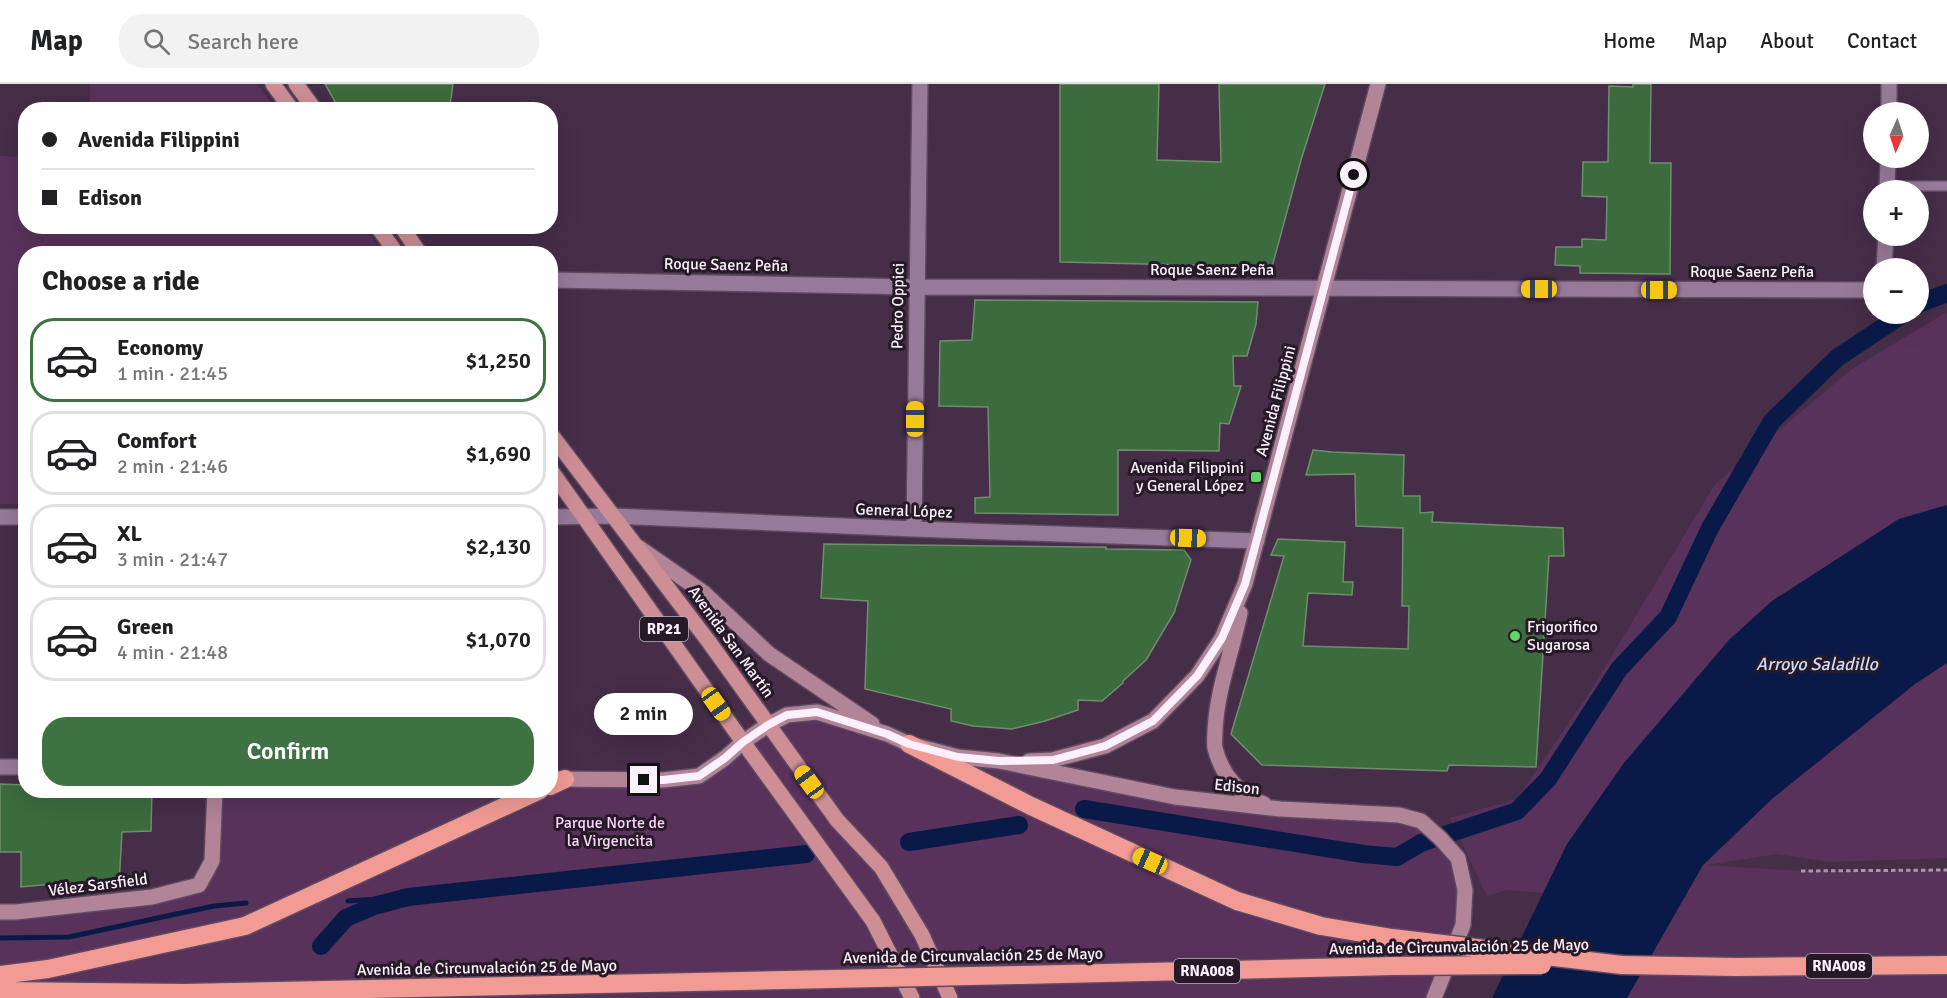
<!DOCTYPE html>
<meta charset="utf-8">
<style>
body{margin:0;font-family:Signika,sans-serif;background:#f2f2f2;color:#202124;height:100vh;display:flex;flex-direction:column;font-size:22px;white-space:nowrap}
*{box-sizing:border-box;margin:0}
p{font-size:20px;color:#757577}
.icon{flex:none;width:33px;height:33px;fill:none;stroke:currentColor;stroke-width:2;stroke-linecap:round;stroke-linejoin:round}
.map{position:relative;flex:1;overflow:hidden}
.sheet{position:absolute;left:18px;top:162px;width:540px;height:552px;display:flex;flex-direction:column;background:#fff;border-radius:24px;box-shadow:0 6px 24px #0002}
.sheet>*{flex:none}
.banner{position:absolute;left:18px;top:18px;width:540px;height:132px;border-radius:24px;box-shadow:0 6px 24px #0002;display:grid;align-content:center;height:132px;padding:0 24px;background:#fff}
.needle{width:39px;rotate:183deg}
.controls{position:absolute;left:1863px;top:18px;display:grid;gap:12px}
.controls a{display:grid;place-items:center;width:66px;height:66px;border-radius:50%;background:#fff;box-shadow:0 6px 24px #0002;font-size:30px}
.end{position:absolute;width:27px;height:27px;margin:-14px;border:8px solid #fdf0fe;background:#111;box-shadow:0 0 0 3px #111}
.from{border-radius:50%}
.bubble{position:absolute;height:42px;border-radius:21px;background:#fff;box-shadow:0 6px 24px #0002;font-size:20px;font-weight:600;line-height:42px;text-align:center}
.car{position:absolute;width:18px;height:36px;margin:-18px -9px;border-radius:8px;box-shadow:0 0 4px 2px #0007;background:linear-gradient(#f5c518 24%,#345 0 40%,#f5c518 0 76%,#345 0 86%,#f5c518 0)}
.banner b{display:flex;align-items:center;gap:21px;height:57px;font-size:22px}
.banner b+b{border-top:2px solid #e0e0e0}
.banner i{width:15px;height:15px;background:#202124}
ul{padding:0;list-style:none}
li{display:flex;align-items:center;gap:18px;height:84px;margin:0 12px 9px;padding:0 12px;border:3px solid #e0e0e0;border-radius:24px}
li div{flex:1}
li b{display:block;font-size:22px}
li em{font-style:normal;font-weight:600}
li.current{border-color:#3e7243}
li>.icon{width:54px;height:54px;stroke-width:1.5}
h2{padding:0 24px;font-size:27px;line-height:72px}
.primary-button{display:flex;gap:12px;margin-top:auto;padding:12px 24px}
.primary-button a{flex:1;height:69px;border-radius:24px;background:#3e7243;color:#fff;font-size:24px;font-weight:600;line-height:69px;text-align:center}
header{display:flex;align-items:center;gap:36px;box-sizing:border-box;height:84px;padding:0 30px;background:#fff;border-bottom:2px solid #e0e0e0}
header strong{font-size:28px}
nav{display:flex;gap:33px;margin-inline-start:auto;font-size:21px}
.search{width:420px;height:54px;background:#f2f2f2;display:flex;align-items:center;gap:15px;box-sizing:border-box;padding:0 21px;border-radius:24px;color:#757577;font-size:22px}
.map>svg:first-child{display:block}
.green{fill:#59325c}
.water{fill:#091a48}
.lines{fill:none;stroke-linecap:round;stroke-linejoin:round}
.stream{stroke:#091a48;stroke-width:5}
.canal{stroke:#091a48;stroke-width:18}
.building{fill:#3c6b3d;stroke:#6f8e6f;stroke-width:1.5}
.service-casing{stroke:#5e4960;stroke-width:12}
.minor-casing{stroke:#5e4960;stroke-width:18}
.secondary-casing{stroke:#5e4960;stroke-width:18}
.primary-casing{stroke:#5e4960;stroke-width:18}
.motorway-casing{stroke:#5e4960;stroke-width:21}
.path{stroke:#a996aa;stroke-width:3;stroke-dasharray:4.5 3;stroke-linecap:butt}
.service{stroke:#977a99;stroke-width:9}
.minor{stroke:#977a99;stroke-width:15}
.secondary{stroke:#b28498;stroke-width:15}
.primary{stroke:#cd8e96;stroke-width:15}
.motorway{stroke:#f19b94;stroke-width:18}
.motorway-bridge-casing{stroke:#5e4960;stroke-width:21;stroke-linecap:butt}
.motorway-bridge{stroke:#f19b94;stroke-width:18}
.route{stroke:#fdf0fe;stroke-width:8}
.poi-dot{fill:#62d469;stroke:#261a27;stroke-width:2}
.labels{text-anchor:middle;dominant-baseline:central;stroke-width:6;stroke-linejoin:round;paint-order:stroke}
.shield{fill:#261a27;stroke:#bcb0be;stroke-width:1.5}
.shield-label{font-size:15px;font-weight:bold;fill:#fdf0fe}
.street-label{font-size:16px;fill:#fdf0fe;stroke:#261a27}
.poi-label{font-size:16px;fill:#fdf0fe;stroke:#261a27;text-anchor:end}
.park-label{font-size:16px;fill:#fad2fc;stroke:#261a27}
.water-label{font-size:18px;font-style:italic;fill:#ccdbfb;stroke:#261a27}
</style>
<header>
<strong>Map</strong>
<div class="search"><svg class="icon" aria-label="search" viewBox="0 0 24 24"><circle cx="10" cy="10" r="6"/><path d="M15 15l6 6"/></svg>Search here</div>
<nav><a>Home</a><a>Map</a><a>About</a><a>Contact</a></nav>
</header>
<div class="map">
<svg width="1947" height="914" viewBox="0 0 1947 914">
<rect width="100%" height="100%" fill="#462d48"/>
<path class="green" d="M90,0H257L276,25H90Z
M0,72L25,73L26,142L364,143L384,169L26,170L25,421L0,420Z
M1947,228V421L1899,435L1772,517L1729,556L1624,679L1567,760L1543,809L1508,806L1487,812L1450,734L1517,715L1593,603L1715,400L1852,285Z
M1947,579V774L1830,778L1777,770L1707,781L1801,787L1947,786V914H1627L1703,781L1773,714L1915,600Z
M817,628L887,650L1083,694L1421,737L1458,774L1463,841L1434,914H0V828L199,801L212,777L216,707L550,706L551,695L699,692L768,641Z"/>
<path class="water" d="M1947,421V579L1915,600L1773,714L1703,781L1627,914H1492L1567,760L1624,679L1729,556L1772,517L1899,435Z"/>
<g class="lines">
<path class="stream" d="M348,817L408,813
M0,854L69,853L214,822L246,819"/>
<path class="canal" d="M1918,220L1947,209
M1084,725L1363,770L1397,773L1421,759L1517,727L1548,695L1619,585L1668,533L1710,444L1772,337L1837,274L1903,230
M909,758L1019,741
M321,862L346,834L374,822L408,813L806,770"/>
</g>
<path class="building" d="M325,0H453L450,21H337Z
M1060,0H1159L1157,76L1221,78L1219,0H1325L1301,76L1272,183L1060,178Z
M1633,0H1651L1650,79H1671L1670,190L1580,189V182L1555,181L1556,163H1582V155L1606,156L1607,113L1582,112L1583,78H1608L1609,2L1633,3Z
M975,216L1258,218L1256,240L1247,272H1233L1234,302H1241L1229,340L1220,339L1219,367L1118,366V431L975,429V414L990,413L988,323L939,322L940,257L972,256Z
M1313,366L1332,368L1404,371L1403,412H1420V429L1433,428L1432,438L1563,444L1564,472H1549L1536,683L1449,681L1447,687L1262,681L1231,650L1284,472L1271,471L1278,455L1345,458L1343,498H1353L1352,511L1308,509L1303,562L1408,565L1409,522H1402L1403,444L1356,442L1355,390L1306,391Z
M824,460L1082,463H1106V465L1184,466L1191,476L1174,529L1146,576L1123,597V599L1102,617L1078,616V626L1045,637L1012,645L973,642L951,637V625L865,605L868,517L821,514Z
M0,700L26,701V706H152L151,747L122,748L119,801L63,799L21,803V768H0Z"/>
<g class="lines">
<defs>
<path id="service" d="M1888,102H1947"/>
<path id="minor" d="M1889,28V0
M1887,106L1888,74
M1884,184L1886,152
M550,196L916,203L1874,206
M0,433H26
M550,433L613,432L914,445L1257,457
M914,445L920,0
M0,683H26"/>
<path id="secondary" d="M638,463L704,509L769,570L872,640
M1240,529C1232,568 1217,606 1215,646C1215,651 1214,658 1215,664C1221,689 1239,712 1264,720
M1029,677L1052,676L1105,662L1153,637L1197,592L1222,554L1245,500L1378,0
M555,695L663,696L699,692L725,674L743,658L768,641L787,631L817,628L887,650L909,660L958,673L999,677L1175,713L1280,725L1399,731L1421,737L1440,754L1458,774L1465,806L1463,841L1434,914
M0,828H16L152,813L199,801L212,777L215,706"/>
<path id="primary" d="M273,0L292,26
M296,0L315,26
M377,142L397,170
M401,142L420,170
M550,349L709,558L837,736L881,783L922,851L950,914
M550,385L743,658L873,837L912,914"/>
<path id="motorway" d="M909,660L1031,722L1237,817L1321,842L1392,854
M550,702L565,695
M1622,881L1737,883L1947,881
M0,891L48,885L245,842L540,706
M1021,891L1393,882
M0,907L184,909L832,895"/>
</defs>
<use href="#service" class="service-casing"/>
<use href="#minor" class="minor-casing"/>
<use href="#secondary" class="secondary-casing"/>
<use href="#primary" class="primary-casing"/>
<use href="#motorway" class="motorway-casing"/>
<path class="path" d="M1801,787L1947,786"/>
<use href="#service" class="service"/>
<use href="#minor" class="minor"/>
<use href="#secondary" class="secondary"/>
<use href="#primary" class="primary"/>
<use href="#motorway" class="motorway"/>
<defs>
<path id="motorway-bridge" d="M1392,854L1622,881
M1393,882L1542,881
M832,895L1021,891"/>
</defs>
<use href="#motorway-bridge" class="motorway-bridge-casing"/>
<use href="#motorway-bridge" class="motorway-bridge"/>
</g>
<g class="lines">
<path class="route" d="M644,696H663L699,692L725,674L743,658L768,641L787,631L817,628L887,650L909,660L958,673L999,677L1053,676L1105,662L1153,637L1197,592L1222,554L1245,500L1354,91"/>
</g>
<g class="poi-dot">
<rect x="1250" y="387" width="12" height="12" rx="3"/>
<circle cx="1515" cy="552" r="6"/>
</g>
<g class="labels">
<g class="shield">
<rect x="640" y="533" width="48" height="24" rx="4.5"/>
<rect x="1806" y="870" width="66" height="24" rx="4.5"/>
<rect x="1174" y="875" width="66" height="24" rx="4.5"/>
</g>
<g class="shield-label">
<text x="664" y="545">RP21</text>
<text x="1839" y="882">RNA008</text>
<text x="1207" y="887">RNA008</text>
</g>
<g class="street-label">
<text transform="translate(726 181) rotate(1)">Roque Saenz Peña</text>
<text x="1212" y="186">Roque Saenz Peña</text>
<text x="1752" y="188">Roque Saenz Peña</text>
<text transform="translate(898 222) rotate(-89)">Pedro Oppici</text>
<text transform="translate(1276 317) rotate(-75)">Avenida Filippini</text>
<text transform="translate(904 427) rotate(2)">General López</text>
<text transform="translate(731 558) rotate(54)">Avenida San Martín</text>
<text transform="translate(1237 703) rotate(6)">Edison</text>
<text transform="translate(98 801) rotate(-7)">Vélez Sarsfield</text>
<text transform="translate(1459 863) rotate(-1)">Avenida de Circunvalación 25 de Mayo</text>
<text transform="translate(973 872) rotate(-1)">Avenida de Circunvalación 25 de Mayo</text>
<text transform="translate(487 884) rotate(-1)">Avenida de Circunvalación 25 de Mayo</text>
</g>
<g class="poi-label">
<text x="1244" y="384">Avenida Filippini<tspan x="1244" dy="18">y General López</tspan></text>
<text x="1527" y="543" text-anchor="start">Frigorifico<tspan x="1527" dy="18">Sugarosa</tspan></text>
</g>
<g class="park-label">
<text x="610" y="739">Parque Norte de<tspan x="610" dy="18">la Virgencita</tspan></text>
</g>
<g class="water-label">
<text x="1817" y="580">Arroyo Saladillo</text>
</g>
</g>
</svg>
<div class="controls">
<a><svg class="needle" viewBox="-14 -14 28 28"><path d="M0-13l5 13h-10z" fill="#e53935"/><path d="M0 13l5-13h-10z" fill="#757577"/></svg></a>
<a>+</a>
<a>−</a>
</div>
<i class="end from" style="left:1354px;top:91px"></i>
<i class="end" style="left:644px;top:696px"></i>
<div class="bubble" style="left:594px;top:609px;width:99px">2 min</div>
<i class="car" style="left:1539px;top:205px;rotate:270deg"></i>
<i class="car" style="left:1659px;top:206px;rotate:90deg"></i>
<i class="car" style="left:915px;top:335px;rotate:0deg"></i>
<i class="car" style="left:1188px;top:454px;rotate:92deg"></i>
<i class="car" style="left:716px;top:620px;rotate:145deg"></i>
<i class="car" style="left:809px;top:698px;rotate:324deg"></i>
<i class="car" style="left:1150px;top:777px;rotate:294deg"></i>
<div class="banner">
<b><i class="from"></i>Avenida Filippini</b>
<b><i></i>Edison</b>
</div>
<section class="sheet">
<h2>Choose a ride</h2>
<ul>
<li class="current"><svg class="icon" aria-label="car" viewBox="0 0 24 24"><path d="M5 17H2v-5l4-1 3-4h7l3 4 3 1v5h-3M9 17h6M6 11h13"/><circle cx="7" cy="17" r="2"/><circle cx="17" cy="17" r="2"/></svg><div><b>Economy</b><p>1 min · 21:45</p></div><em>$1,250</em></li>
<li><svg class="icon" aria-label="car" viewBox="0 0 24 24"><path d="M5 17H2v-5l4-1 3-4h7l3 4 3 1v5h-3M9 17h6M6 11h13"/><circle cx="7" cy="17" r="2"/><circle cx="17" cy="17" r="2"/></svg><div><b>Comfort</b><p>2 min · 21:46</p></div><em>$1,690</em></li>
<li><svg class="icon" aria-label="car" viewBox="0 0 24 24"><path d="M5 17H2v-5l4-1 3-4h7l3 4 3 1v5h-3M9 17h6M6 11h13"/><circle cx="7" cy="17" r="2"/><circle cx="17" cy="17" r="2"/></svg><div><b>XL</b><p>3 min · 21:47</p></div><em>$2,130</em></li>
<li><svg class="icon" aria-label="car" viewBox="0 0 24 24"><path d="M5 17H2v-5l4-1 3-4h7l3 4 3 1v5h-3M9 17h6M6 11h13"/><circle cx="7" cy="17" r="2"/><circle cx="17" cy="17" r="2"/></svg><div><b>Green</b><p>4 min · 21:48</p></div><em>$1,070</em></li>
</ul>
<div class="primary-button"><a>Confirm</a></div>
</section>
</div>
